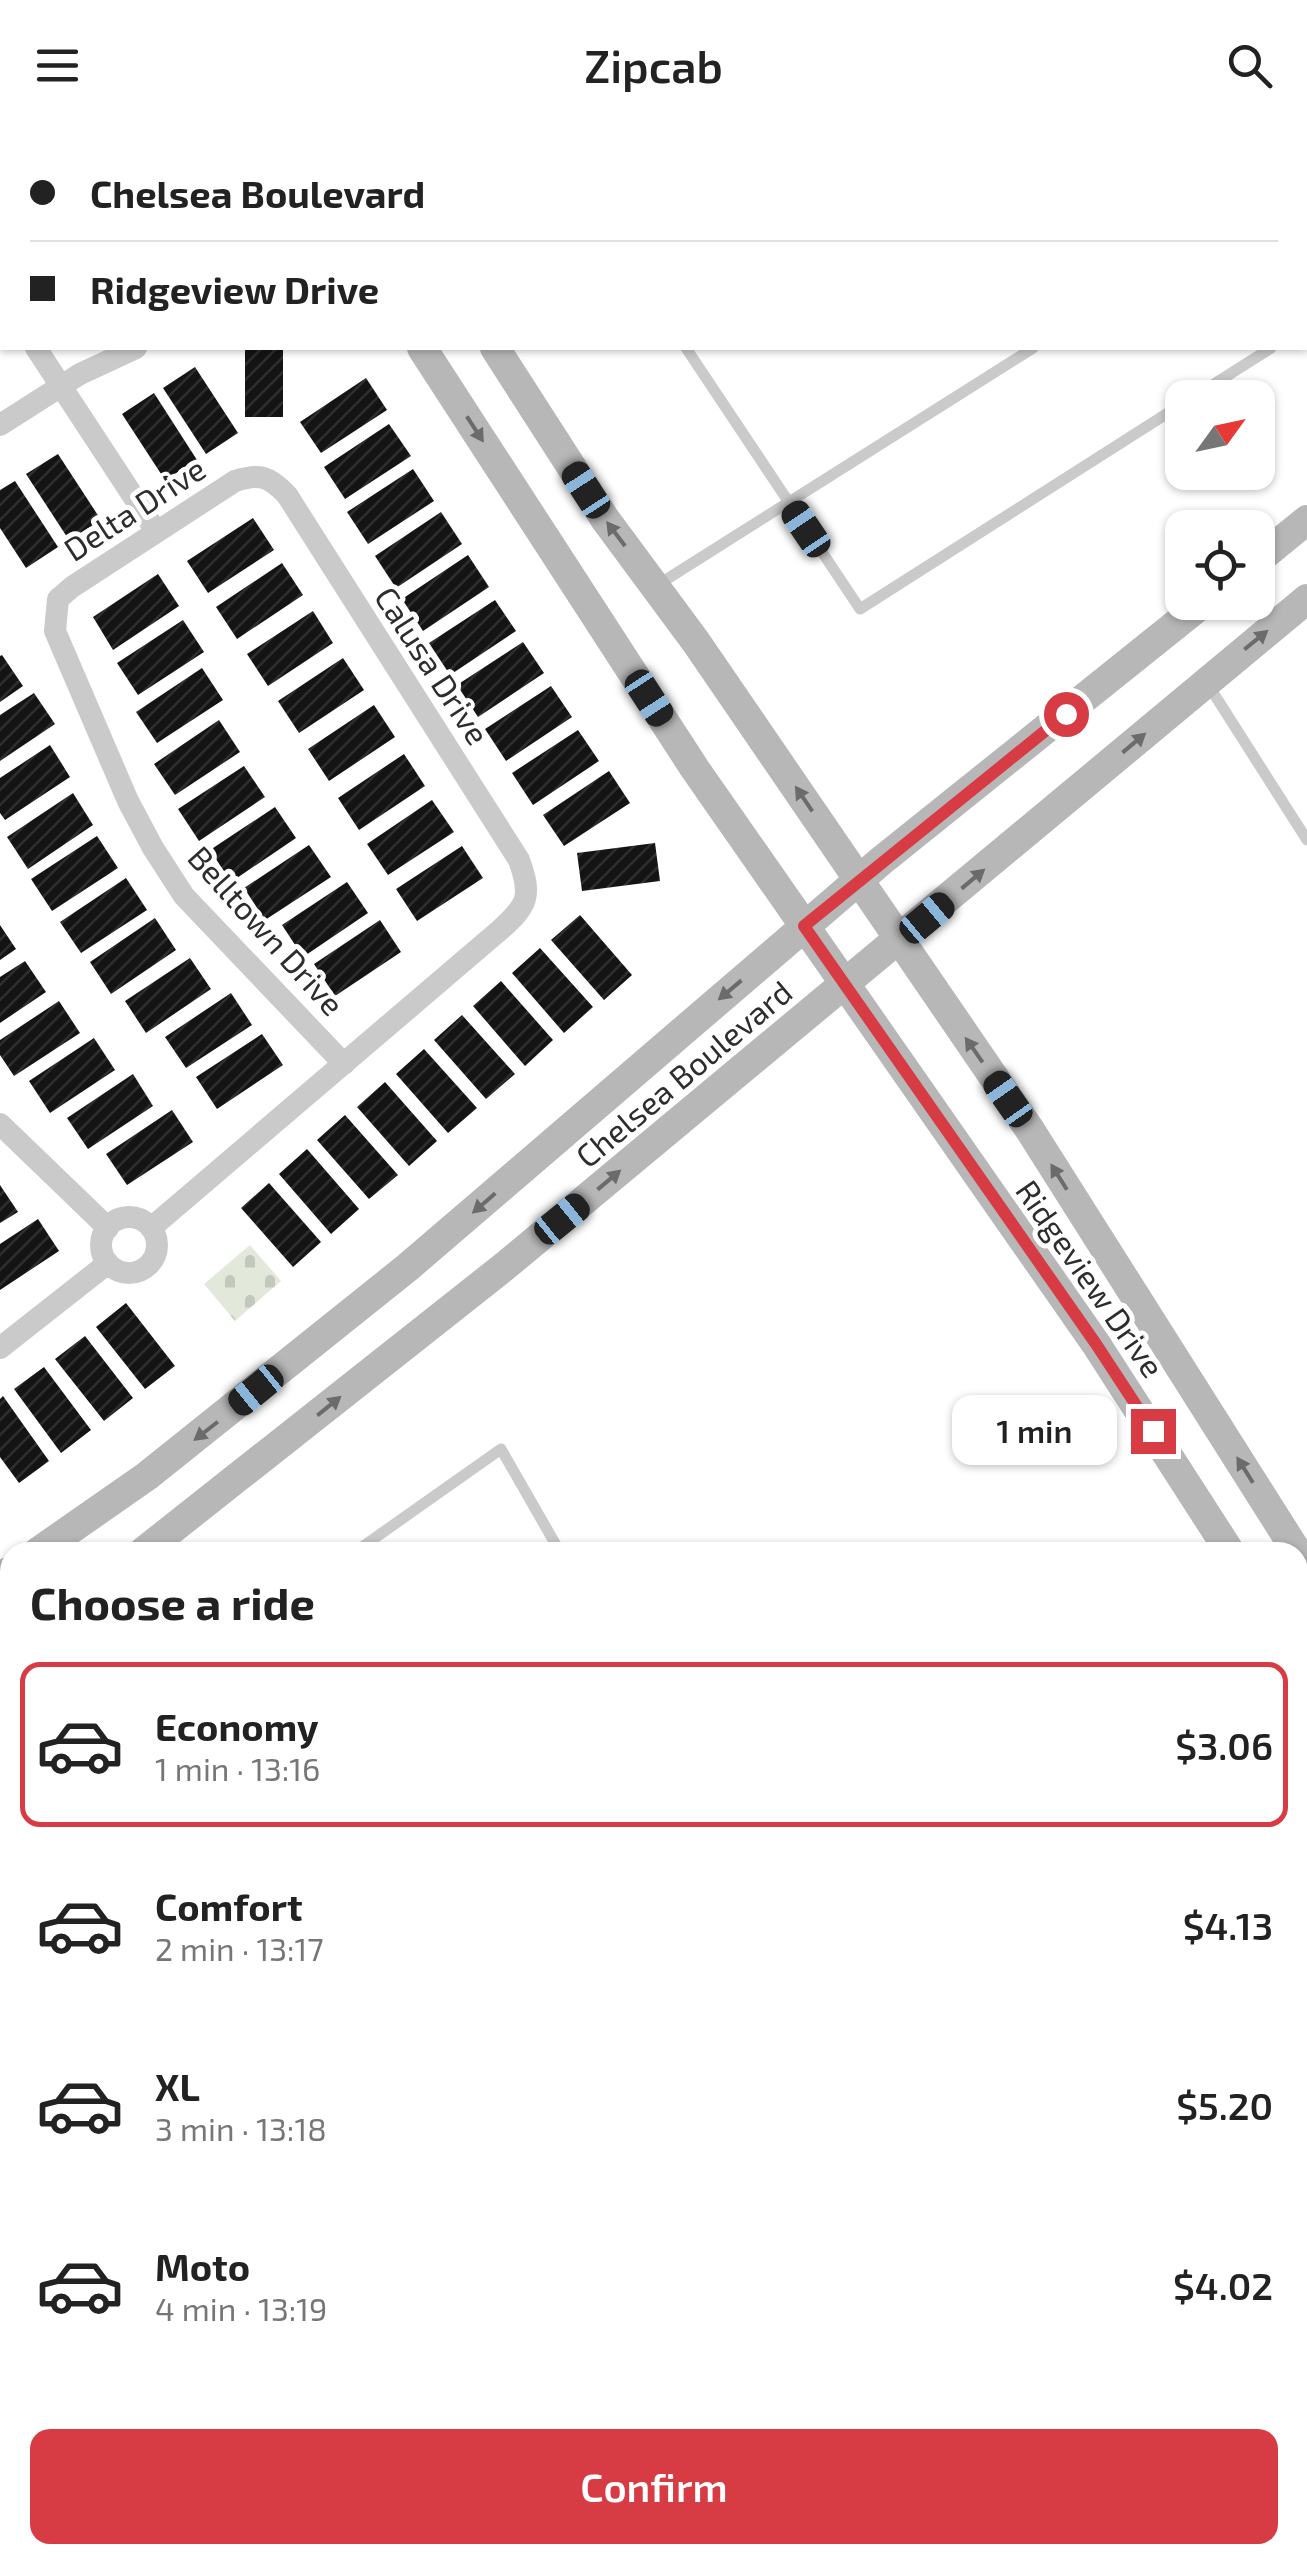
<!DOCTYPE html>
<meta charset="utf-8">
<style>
body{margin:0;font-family:"Exo 2",sans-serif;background:#f6f6f6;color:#222;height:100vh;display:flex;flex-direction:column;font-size:38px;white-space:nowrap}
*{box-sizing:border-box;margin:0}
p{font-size:32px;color:#767676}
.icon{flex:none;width:55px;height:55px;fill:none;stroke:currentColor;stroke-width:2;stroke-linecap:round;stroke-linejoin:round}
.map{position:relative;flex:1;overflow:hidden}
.side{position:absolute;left:0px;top:1412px;width:1308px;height:1022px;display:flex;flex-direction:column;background:#fff;border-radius:30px 30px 0 0;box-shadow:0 2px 8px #0004}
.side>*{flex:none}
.banner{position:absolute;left:0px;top:0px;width:1308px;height:220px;box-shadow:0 2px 8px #0004;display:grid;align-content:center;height:220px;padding:0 30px;background:#fff}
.needle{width:65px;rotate:57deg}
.controls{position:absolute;left:1165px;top:250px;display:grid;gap:20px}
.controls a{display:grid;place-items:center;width:110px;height:110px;border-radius:20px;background:#fff;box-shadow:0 2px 8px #0004;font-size:50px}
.end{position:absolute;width:45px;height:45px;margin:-22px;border:12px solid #d73b44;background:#fff;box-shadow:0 0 0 5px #fff}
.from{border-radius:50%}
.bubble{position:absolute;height:70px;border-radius:20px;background:#fff;box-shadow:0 2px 8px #0004;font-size:32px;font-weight:600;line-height:70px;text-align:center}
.car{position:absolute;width:30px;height:60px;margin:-30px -15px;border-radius:12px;box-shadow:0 0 8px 2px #0007;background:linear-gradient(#222 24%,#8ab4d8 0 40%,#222 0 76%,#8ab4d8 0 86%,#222 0)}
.banner b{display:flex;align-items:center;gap:35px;height:95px;font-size:38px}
.banner b+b{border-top:2px solid #e0e0e0}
.banner i{width:25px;height:25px;background:#222}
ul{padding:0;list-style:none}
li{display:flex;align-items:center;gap:30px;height:165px;margin:0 20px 15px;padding:0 10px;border:5px solid transparent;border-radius:20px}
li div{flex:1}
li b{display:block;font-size:38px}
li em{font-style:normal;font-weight:600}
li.on{border-color:#d73b44}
li>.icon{width:90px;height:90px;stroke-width:1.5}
h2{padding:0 30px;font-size:45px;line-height:120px}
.cta{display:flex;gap:20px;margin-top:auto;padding:20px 30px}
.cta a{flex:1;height:115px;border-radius:20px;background:#d73b44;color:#fff;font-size:40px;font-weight:600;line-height:115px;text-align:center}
header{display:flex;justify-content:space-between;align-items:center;height:130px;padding:0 30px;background:#fff;font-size:45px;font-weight:600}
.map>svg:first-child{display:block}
.cemetery{fill:url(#cemetery-stones)}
.building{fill:url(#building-hatch)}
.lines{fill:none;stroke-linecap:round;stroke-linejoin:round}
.lane{stroke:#cacaca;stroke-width:11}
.street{stroke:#cacaca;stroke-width:22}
.secondary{stroke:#b7b7b7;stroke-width:30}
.oneway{fill:#6b6b6b}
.route{stroke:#d73b44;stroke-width:12}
.labels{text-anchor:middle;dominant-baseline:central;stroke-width:10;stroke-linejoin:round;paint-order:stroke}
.street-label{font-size:32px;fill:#2d2d2d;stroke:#fff}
</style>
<header><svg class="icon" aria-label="menu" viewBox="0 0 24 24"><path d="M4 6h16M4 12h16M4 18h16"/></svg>Zipcab<svg class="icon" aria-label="search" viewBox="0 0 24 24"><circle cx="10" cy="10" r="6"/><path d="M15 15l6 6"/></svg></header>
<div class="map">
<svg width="1307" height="2434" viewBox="0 0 1307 2434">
<defs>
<pattern id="cemetery-stones" width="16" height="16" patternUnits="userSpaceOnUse" patternTransform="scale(2.5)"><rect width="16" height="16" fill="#e2e9db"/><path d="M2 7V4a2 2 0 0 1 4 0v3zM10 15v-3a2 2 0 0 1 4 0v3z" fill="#c2c8bc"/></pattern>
<pattern id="building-hatch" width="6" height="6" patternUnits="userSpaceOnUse" patternTransform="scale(2.5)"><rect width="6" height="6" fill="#141414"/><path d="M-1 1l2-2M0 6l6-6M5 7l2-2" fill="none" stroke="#2e2e2e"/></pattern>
</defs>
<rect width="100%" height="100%" fill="#fff"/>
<path class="cemetery" d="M250,1115L281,1151L235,1191L204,1154Z
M1307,2371V2434H1183L1201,2425H1298V2376Z"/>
<path class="building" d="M245,218H283V287H245Z
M195,237L238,303L206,324L163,258Z
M366,248L387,280L321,323L300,292Z
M154,263L197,330L165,350L122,284Z
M389,294L411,326L345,369L324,337Z
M58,324L101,390L69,410L26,344Z
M413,339L434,371L368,414L347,382Z
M15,351L58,417L26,438L0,398V360Z
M441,382L462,414L396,458L375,426Z
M253,388L274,420L208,463L187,431Z
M468,425L489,457L423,501L402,469Z
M282,433L303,465L237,509L216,477Z
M158,444L179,476L113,520L93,487Z
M495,470L516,501L450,545L429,513Z
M313,481L333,513L268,556L247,524Z
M183,490L204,522L138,565L117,533Z
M523,512L544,543L478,587L457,555Z
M2,525L23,556L0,572V526Z
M343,528L364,560L299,603L278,571Z
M202,538L223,570L157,613L136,582Z
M551,556L572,587L506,631L485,599Z
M34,563L55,594L0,631V585Z
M374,575L395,607L329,651L308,619Z
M219,590L240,622L175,665L154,634Z
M578,600L599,631L533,675L512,643Z
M50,615L70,647L5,690L0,683V648Z
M404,624L425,656L359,700L338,668Z
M244,636L265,667L199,711L178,679Z
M609,641L630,673L564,716L543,685Z
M73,663L93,695L28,739L7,707Z
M432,670L454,702L388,745L367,714Z
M275,677L296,708L231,752L210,720Z
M97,706L118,738L52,781L31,749Z
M655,713L660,751L582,761L577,723Z
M309,715L331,747L265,790L244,758Z
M462,716L483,748L417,791L396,759Z
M126,748L147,780L81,823L60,792Z
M347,752L368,783L303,827L282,795Z
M580,785L632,845L604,870L551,810Z
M155,788L176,820L111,864L90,832Z
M380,790L401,822L335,866L314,834Z
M0,795L16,819L0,830Z
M540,818L593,877L564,903L512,843Z
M190,828L211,859L146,903L125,871Z
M25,831L46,862L0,893V847Z
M501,851L553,910L525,936L473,876Z
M231,863L252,895L186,938L165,907Z
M59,871L80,903L14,946L0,925V910Z
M462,885L515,944L486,969L434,910Z
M262,904L283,935L217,979L196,947Z
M94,908L115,940L50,983L29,951Z
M424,919L477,978L448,1003L396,944Z
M133,944L153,976L88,1019L67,988Z
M385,952L437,1011L409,1036L357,977Z
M172,980L193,1012L127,1055L106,1024Z
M345,985L398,1045L369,1069L317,1010Z
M307,1019L359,1079L331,1104L279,1044Z
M269,1053L321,1112L293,1137L241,1078Z
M0,1055L18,1082L0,1093Z
M38,1089L59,1121L0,1160V1114Z
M126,1173L175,1236L145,1259L96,1197Z
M85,1206L133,1268L104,1291L55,1229Z
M44,1237L91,1300L61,1323L14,1259Z
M3,1266L49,1331L19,1353L0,1327V1269Z
M205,2425H425L430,2434H210Z"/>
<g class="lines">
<path class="lane" d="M544,0L546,2
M1232,0L1234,2
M454,2L458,0
M1046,2L1050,0
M1305,46L1307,44
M1305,117L1307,120
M1305,196L1307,194
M686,218L860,479L1182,274
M1192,268L1271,218
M656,456L1033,218
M1207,553L1307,710
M355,1422L501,1319L560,1422
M1298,1576L1307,1574
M0,2095L10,2093
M0,2196L10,2191
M0,2331L10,2350
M49,2425L54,2434
M575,2425L580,2434
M794,2425L797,2434
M889,2434L903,2425"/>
<path class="street" d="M59,0L60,2
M0,85L2,83
M0,160L2,164
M36,218L156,401
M0,295L80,244L136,218
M0,994L108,1098
M101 1115a28 28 0 1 1 56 0a28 28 0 1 1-56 0Z
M151,1098L500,800C528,775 532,766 519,730L287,365C269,346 259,343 235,351L72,457L58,469L55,501L128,671L153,718L184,766L344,934
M0,1218L108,1133"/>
<path class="secondary" d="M283,0L284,2
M356,0L358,2
M422,218L695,639L1096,1214L1230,1422
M495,218L605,389L696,512L1030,1000L1297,1422
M1258,430L1307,390
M38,1422L147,1346L408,1137L881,731L1204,472
M143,1422L505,1136L1307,469
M0,1447L10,1441
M0,1519L10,1513
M1298,1529L1307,1544"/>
</g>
<defs><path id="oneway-solid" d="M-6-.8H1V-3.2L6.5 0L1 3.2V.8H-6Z" transform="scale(2.5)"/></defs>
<g class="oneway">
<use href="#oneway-solid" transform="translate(475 299) rotate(57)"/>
<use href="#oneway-solid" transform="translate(616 404) rotate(-127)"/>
<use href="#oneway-solid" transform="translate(1256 510) rotate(-39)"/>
<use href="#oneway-solid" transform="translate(1134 613) rotate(-40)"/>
<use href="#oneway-solid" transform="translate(804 669) rotate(-124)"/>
<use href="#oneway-solid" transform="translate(973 749) rotate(-40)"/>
<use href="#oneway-solid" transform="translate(730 860) rotate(140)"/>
<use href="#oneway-solid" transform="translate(974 920) rotate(-125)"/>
<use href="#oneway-solid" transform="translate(1059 1047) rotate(-122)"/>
<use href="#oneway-solid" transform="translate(609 1050) rotate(-40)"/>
<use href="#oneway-solid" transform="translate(484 1073) rotate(139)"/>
<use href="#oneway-solid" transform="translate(329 1276) rotate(-39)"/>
<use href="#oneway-solid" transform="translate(206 1301) rotate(142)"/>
<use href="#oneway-solid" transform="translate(1245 1340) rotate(-122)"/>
</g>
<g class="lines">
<path class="route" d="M1066,584L804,796L1096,1214L1153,1301"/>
</g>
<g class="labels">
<g class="street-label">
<text transform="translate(134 378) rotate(-33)">Delta Drive</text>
<text transform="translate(433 535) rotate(57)">Calusa Drive</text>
<text transform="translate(267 800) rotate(48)">Belltown Drive</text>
<text transform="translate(683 943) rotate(-40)">Chelsea Boulevard</text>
<text transform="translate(1091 1148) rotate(55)">Ridgeview Drive</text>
</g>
</g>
</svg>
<div class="controls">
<a><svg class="needle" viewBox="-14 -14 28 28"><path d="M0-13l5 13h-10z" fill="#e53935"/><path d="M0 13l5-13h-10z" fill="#767676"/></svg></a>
<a><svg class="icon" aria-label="locate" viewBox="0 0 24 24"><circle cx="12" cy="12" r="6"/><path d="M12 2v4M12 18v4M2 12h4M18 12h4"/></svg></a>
</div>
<i class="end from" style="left:1066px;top:584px"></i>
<i class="end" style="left:1153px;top:1301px"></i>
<div class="bubble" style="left:952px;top:1265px;width:165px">1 min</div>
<i class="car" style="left:586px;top:360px;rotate:327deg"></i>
<i class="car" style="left:806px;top:399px;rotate:326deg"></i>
<i class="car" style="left:649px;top:568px;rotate:147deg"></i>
<i class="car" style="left:927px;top:788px;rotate:50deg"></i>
<i class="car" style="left:1008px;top:969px;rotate:325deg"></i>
<i class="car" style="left:562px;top:1089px;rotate:51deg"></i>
<i class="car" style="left:256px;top:1260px;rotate:231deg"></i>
<div class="banner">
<b><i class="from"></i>Chelsea Boulevard</b>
<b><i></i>Ridgeview Drive</b>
</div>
<section class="side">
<h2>Choose a ride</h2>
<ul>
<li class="on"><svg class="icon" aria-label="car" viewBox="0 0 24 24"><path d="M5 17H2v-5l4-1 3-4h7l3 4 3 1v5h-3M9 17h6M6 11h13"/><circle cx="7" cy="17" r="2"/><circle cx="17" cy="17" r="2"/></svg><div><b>Economy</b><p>1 min · 13:16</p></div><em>$3.06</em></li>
<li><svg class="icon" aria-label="car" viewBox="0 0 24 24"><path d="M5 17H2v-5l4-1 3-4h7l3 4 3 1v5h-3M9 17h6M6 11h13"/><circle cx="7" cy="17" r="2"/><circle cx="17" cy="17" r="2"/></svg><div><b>Comfort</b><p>2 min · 13:17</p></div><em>$4.13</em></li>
<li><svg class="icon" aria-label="car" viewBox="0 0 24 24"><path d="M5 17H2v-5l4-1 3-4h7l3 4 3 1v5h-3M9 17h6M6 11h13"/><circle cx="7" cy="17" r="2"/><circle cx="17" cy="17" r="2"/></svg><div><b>XL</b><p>3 min · 13:18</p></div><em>$5.20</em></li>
<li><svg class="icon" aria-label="car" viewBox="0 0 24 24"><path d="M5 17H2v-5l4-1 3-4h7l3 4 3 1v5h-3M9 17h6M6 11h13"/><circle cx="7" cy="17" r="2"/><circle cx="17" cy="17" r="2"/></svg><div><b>Moto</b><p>4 min · 13:19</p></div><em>$4.02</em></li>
</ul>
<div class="cta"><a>Confirm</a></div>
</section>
</div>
